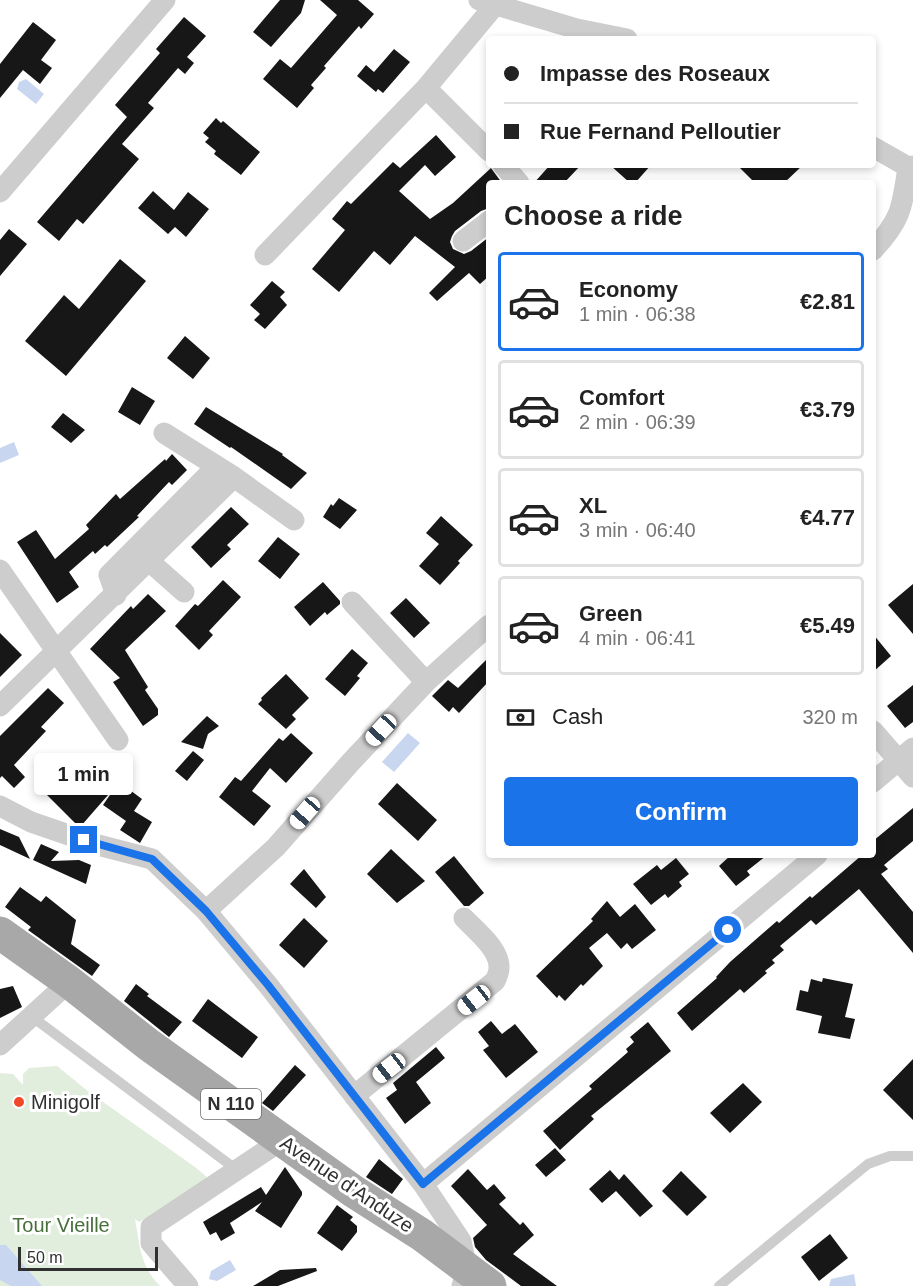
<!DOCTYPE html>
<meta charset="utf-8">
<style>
body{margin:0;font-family:Arial,sans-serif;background:#f2f2f2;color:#222;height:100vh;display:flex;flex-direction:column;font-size:22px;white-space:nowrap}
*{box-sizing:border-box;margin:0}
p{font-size:20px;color:#767676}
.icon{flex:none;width:33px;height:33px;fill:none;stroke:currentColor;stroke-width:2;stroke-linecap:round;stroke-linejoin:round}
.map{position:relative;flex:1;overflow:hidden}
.drawer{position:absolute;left:486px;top:180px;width:390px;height:678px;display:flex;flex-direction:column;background:#fff;border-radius:6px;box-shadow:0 3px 9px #0003}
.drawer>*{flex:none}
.banner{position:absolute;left:486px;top:36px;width:390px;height:132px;border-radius:6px;box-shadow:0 3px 9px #0003;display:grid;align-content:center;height:132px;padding:0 18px;background:#fff}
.scale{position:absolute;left:18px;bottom:15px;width:140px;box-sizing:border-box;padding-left:6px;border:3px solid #303030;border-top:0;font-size:16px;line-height:21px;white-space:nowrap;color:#303030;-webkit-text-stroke:4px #fff;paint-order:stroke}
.end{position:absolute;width:27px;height:27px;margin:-14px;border:8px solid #1a73e8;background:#fff;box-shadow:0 0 0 3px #fff}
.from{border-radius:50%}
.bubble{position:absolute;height:42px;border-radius:6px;background:#fff;box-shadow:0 3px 9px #0003;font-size:20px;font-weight:600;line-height:42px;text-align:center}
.car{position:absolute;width:18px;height:36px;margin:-18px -9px;border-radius:8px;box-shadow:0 0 4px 2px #0007;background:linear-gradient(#fff 24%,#345 0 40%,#fff 0 76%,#345 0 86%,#fff 0)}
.banner b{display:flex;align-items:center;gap:21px;height:57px;font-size:22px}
.banner b+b{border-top:2px solid #e0e0e0}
.banner i{width:15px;height:15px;background:#222}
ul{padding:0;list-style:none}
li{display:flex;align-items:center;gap:18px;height:99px;margin:0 12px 9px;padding:0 6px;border:3px solid #e0e0e0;border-radius:6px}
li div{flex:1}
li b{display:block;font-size:22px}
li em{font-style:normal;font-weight:600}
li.selected{border-color:#1a73e8}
li>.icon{width:54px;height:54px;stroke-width:1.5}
h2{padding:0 18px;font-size:27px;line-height:72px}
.pay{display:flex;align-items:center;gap:15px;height:66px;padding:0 18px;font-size:22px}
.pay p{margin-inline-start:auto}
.button{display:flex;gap:12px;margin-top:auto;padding:12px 18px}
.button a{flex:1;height:69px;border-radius:6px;background:#1a73e8;color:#fff;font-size:24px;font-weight:600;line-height:69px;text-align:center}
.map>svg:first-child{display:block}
.green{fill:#e2eedd}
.water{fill:#c8d6ef}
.building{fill:#171717}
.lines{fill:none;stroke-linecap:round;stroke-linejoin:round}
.service{stroke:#cdcdcd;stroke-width:10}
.minor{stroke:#cdcdcd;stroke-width:21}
.primary{stroke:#a8a8a8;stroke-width:33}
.route{stroke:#1a73e8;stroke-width:8}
.poi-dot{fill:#f24827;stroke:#fff;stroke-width:2}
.labels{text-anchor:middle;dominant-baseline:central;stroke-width:6;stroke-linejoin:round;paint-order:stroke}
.shield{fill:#fff;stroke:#6e6e6e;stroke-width:1.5}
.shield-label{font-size:18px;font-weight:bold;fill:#303030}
.poi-label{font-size:20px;fill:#303030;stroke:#fff;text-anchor:start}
.street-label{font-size:20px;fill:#303030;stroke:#fff}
.park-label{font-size:20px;fill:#466f39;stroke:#fff}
</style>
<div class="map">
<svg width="913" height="1286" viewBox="0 0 913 1286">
<rect width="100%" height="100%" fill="#fff"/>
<path class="green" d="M57,1066L89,1092L195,1167L207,1177C188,1196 162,1209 139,1222L135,1219C140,1246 140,1266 160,1286H0V1073L13,1074L23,1085V1074L29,1068Z"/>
<path class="water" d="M26,79L44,94L36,104L17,89L19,82Z
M14,442L19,455L0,463V448Z
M408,733L420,743L394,772L382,762Z
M0,1245H6L42,1286H11L0,1280Z
M230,1260L236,1270L217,1281L209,1279L211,1271Z
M854,1274L856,1286H829L831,1279Z"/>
<path class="building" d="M280,0H305L301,13L271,47L253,32Z
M320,0H358L374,14L361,29L359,26L324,66L326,68L311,85L314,88L297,108L263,79L280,59L291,68L337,15Z
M184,17L206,36L187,57L194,63L185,74L178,68L148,103L154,108L122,144L139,159L83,224L77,219L59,241L37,222L127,117L115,105L160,53L156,49Z
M33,22L56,40L41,60L52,68L40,84L23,70L0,98V64Z
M394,49L410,62L383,93L378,89L376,92L357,76L366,65L374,72Z
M216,118L221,123L223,121L260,152L241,175L214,154L216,151L205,142L209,138L203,133Z
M436,135L456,157L435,176L425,165L399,191L430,219L453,203L491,168L502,183H489V208L481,211L455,231L452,236L450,242L453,249L464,254L471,251L489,237V276L480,284L469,273L437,301L429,293L455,267L415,236L390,265L374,251L339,292L312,269L345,230L332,219L347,201L351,204L393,162L400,168Z
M550,165H581L564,183H534Z
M610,165H651L635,183H630Z
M737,165H803L784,183H755Z
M153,191L174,210L188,192L209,209L186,237L175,227L168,234L138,208Z
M9,229L27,244L0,276V240Z
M120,259L146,281L66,376L25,341L64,295L79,309Z
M272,281L285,292L280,297L287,305L265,329L254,320L260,314L250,305Z
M185,336L210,358L193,379L167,358Z
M132,387L155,401L140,425L118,412Z
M206,407L283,454L282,455L307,473L291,489L231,447L230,448L194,424Z
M63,413L85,430L71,443L51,427Z
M172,454L187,470L172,485L169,482L137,516L139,517L107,547L105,545L95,554L93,551L69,572L79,587L57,603L17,542L36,530L55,559L89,529L86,525L116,494L120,499L165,459L166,461Z
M339,498L357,510L340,529L323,517L331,504L333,506Z
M231,507L249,524L227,545L231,549L211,568L191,547Z
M441,516L473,545L458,561L460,563L440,585L419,566L439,544L426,533Z
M278,537L300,554L280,579L258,561Z
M223,580L241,597L209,631L213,635L199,650L175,626L195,604L198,606Z
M323,582L340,601V604L327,615L325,612L310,626L294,607Z
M913,584V634L888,605Z
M148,594L166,611L125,650L148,687L145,690L158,709V715L143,726L113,682L120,678L90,649L131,606L133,609Z
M406,598L430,623L414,638L390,613Z
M0,633L22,655L0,677Z
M873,634L891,656L873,672Z
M352,649L368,663L357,676L360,678L345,696L325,679Z
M489,657V681L459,713L453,707L449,712L432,696L448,680L458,688Z
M286,674L309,698L292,715L296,719L286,729L258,704L262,700L261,698Z
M913,685V722L905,728L887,706Z
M48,688L64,703L41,727L46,731L14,765L25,777L14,788L2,776L0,778V736Z
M207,716L219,726L208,734L203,749L181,742Z
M291,733L313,753L286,783L270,768L252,791L271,806L254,826L219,797L235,777L241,781L279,738L283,741Z
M193,751L204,760L187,781L175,771Z
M75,763L108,795L81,826L76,824L45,793Z
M119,782L142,799L134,811L152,822L140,843L120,830L126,821L103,805Z
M397,783L437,820L418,841L378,804Z
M913,808V841L884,865L888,869L881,874L913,912V953L859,889L816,925L811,920L780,946L784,950L772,960L775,963L765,971L767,973L744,993L740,989L692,1031L677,1013L717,978L716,977L730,962L777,921L779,923L810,896L812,898L862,855H873V841Z
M0,829L19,837L30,859L0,845Z
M41,844L59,852L51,861L79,860L91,865L86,884L33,860Z
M391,849L425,881L397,903L367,874Z
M731,855H767L747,871L750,875L736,886L719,866Z
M454,856L484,893L469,906H464L435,872Z
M676,858L689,874L679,882L682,886L668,898L665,894L651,905L633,884L657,865L661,870Z
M304,869L326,897L316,908L290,884Z
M20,887L41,902L46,896L76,920L71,944L100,965L92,976L28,930L31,927L5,907Z
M607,901L620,917L635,904L656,930L632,949L627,943L621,949L607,933L589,948L603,966L583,986L581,984L565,1001L559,995L557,998L536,976L593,921L591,919Z
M304,918L328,941L304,968L279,945Z
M823,978L853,984L845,1017L855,1019L850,1039L818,1033L822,1016L796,1010L800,990L808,992L811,979L822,982Z
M136,984L149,994L147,996L182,1022L169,1037L124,1001Z
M13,986L22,1007L0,1018V989Z
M208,999L258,1037L242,1058L192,1021Z
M491,1021L502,1034L515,1024L538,1052L506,1078L483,1050L489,1046L478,1032Z
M648,1022L671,1051L591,1116L594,1119L560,1150L543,1131L592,1089L589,1086L628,1052L626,1049L634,1042L630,1037Z
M436,1047L445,1058L416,1082L431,1103L405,1124L386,1098L397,1090L393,1083Z
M913,1059V1120L883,1090Z
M295,1065L306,1075L273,1111L262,1103Z
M743,1083L762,1102L730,1133L710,1113Z
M555,1148L566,1160L546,1177L535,1165Z
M379,1159L403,1179L392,1194L366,1177Z
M285,1167L302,1192V1195L281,1228L255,1211L262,1202L230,1223L235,1233L221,1241L216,1232L210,1235L203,1222L261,1187L266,1195Z
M468,1169L487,1190L494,1184L506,1198L499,1204L520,1225L523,1222L534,1235L513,1254L557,1286H521L486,1260L475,1247L473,1238L487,1225L451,1186Z
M610,1170L619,1180L624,1174L653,1206L640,1217L616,1191L602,1203L589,1189Z
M681,1171L707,1197L687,1216L662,1191Z
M337,1205L353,1217L350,1220L357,1226V1232L342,1251L317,1233Z
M830,1234L848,1258L819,1281L801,1257Z
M316,1268L317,1271L278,1286H253L280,1270Z"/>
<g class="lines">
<path class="service" d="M31,1016L237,1170
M719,1286L868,1164L890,1156H913"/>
<path class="minor" d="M479,0L577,29L627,39
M426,88L489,151
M873,147L908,167L913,166
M503,165L519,183
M0,192L165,0
M463,241L489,221
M873,250C902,219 902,207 908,167
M265,255L426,88L495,5
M164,433L234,477L294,520
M149,561L184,592
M0,570L118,740
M116,595L109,575L217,466
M352,602L426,682
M0,706L234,477
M873,731L913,777
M873,782L913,748
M0,806L31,822L98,845L152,859L206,911L268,985L423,1184L461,1241L467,1269L462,1286
M206,911L276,847L350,763L426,682L489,625
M0,1045L69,982
M354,1096L495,981C497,977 499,972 499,968C500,949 476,931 464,918
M423,1184L817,855
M188,1286L151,1243V1227L282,1140"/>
<path class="primary" d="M0,933L69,982L149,1045L353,1191L422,1235L490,1286"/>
</g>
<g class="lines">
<path class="route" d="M84,840L152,859L206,911L268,985L423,1184L728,930"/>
</g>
<circle class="poi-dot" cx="19" cy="1102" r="6"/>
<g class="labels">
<rect class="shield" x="201" y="1089" width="60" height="30" rx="4.5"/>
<g class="shield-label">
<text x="231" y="1104">N 110</text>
</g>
<g class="poi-label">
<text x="31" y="1102">Minigolf</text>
</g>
<g class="street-label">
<text transform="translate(347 1184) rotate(34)">Avenue d'Anduze</text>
</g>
<g class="park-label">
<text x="61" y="1225">Tour Vieille</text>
</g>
</g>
</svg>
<div class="scale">50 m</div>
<i class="end from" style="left:728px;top:930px"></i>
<i class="end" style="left:84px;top:840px"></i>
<div class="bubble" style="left:34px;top:753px;width:99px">1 min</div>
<i class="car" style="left:381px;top:730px;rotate:223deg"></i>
<i class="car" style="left:305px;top:813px;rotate:221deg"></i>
<i class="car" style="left:474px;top:1000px;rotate:232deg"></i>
<i class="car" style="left:389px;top:1068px;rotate:232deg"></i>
<div class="banner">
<b><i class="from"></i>Impasse des Roseaux</b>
<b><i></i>Rue Fernand Pelloutier</b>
</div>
<section class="drawer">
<h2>Choose a ride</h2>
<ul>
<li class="selected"><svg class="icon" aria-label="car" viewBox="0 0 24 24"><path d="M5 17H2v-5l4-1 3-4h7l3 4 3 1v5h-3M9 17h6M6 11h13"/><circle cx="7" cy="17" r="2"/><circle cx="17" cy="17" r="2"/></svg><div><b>Economy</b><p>1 min · 06:38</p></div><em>€2.81</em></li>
<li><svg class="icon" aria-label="car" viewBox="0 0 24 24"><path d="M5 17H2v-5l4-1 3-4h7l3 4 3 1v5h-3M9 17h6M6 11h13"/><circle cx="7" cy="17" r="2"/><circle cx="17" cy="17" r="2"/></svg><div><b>Comfort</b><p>2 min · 06:39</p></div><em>€3.79</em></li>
<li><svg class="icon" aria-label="car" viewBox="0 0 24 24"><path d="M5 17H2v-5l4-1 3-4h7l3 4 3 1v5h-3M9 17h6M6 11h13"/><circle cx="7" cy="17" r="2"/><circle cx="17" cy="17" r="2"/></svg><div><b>XL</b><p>3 min · 06:40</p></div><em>€4.77</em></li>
<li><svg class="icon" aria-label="car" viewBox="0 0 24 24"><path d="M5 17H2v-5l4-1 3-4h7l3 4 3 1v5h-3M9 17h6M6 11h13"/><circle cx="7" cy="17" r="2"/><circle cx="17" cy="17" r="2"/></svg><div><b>Green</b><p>4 min · 06:41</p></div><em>€5.49</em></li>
</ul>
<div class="pay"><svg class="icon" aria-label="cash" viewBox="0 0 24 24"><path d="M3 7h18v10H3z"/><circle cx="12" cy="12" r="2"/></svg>Cash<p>320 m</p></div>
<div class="button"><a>Confirm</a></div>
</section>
</div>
